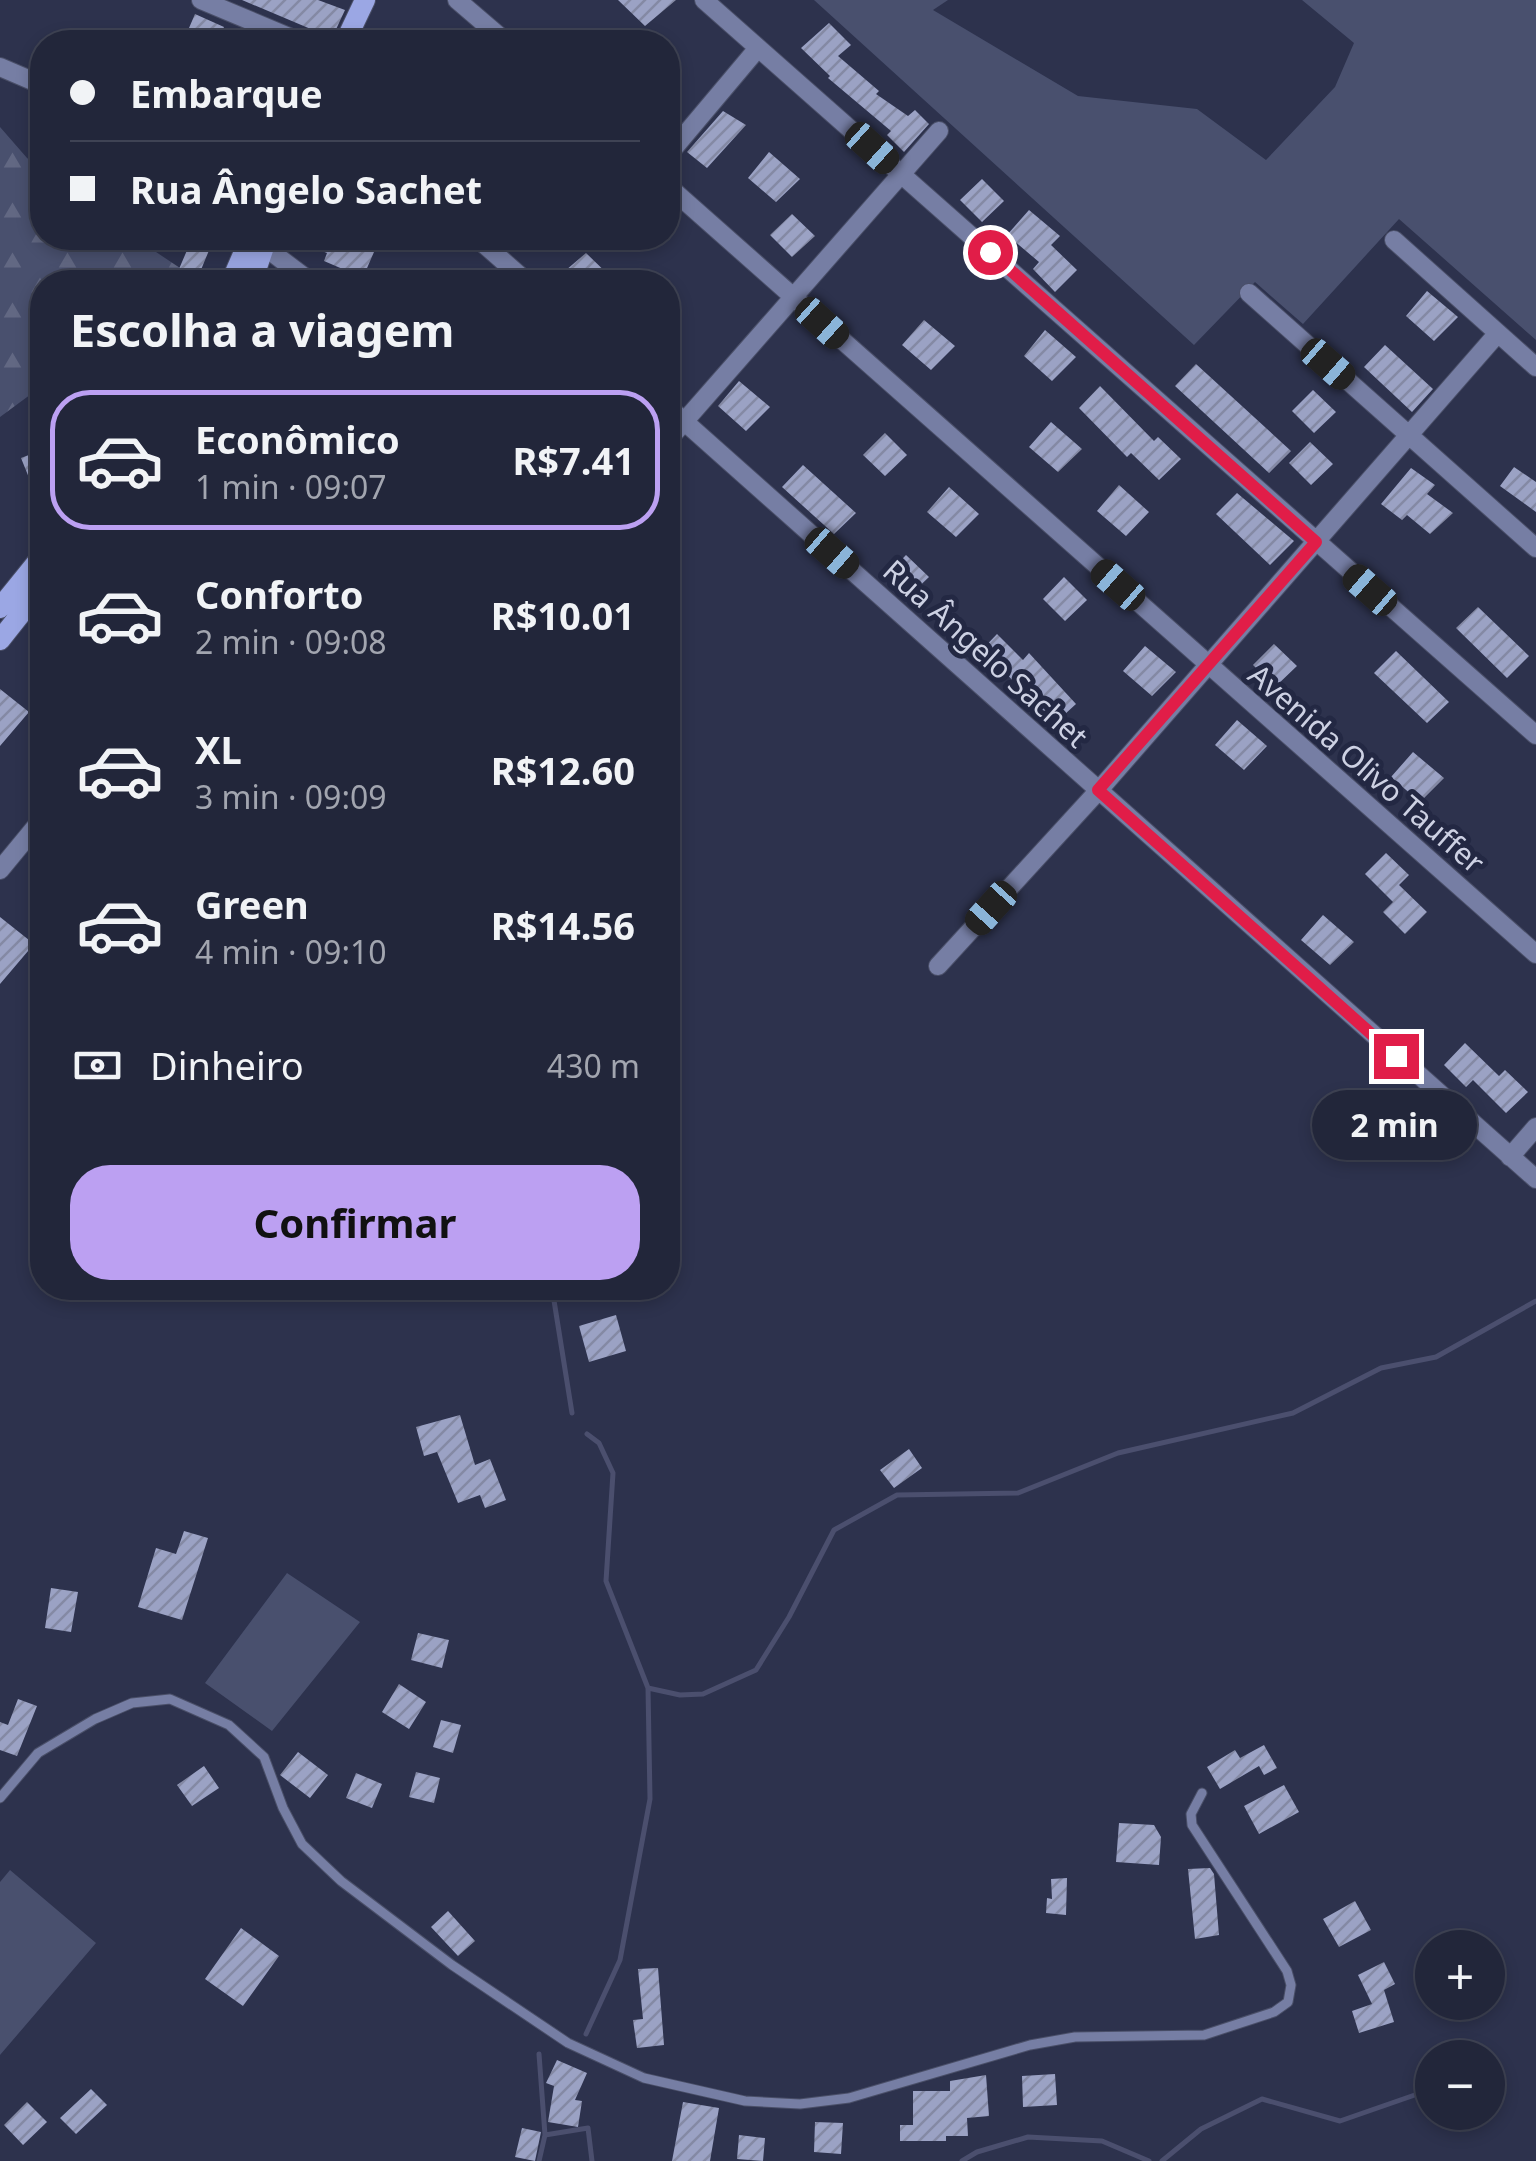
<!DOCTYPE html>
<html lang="pt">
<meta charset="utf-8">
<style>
body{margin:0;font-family:"Noto Sans",sans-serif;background:#2a2e42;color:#f1f3f6;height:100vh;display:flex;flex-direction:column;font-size:38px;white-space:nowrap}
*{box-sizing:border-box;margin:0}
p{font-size:32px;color:#a2a5af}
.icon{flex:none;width:55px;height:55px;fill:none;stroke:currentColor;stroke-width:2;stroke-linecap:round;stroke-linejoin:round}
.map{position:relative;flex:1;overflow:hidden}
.drawer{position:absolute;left:30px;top:270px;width:650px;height:1030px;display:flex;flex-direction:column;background:#22263a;border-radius:40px;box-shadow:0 5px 15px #0003,0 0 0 2px #3f4354}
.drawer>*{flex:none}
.hud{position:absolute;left:30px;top:30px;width:650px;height:220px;border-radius:40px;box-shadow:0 5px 15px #0003,0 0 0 2px #3f4354;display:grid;align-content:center;height:220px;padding:0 40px;background:#22263a}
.tools{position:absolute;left:1415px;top:1930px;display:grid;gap:20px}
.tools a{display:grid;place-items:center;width:90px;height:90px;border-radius:50%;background:#22263a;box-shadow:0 5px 15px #0003,0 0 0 2px #3f4354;font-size:50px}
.end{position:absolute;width:45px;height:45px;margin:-22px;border:12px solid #e11d48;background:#fff;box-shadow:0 0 0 5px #fff}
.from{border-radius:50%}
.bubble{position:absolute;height:70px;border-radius:35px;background:#22263a;box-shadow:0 5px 15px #0003,0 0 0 2px #3f4354;font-size:32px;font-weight:700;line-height:70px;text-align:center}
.car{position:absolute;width:30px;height:60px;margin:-30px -15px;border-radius:12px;box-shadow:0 0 8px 2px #0007;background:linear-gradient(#222 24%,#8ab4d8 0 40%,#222 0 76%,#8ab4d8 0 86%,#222 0)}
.hud b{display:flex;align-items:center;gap:35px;height:95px;font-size:38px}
.hud b+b{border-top:2px solid #3f4354}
.hud i{width:25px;height:25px;background:#f1f3f6}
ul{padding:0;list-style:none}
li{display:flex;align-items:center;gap:30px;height:140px;margin:0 20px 15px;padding:0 20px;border:5px solid transparent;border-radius:40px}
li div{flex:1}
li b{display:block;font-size:38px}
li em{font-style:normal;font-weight:700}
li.on{border-color:#bca0f2}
li>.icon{width:90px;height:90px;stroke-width:1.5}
h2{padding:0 40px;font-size:45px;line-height:120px}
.pay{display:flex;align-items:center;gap:25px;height:110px;padding:0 40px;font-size:38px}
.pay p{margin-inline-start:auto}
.button{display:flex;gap:20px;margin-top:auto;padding:20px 40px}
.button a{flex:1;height:115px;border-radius:40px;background:#bca0f2;color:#111;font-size:40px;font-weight:700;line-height:115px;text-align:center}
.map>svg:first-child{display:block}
.grass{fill:#49506e}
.forest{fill:url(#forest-firs)}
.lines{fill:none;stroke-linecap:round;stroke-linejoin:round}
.stream{stroke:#4b4f6e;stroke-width:5}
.building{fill:url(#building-hatch)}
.lane-casing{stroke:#4a4f68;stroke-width:11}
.street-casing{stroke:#4a4f68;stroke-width:20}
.secondary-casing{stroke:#4a4f68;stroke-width:22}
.lane{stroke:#767ea4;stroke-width:9}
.street{stroke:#767ea4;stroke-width:18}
.secondary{stroke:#9ba7e4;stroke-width:20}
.route{stroke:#e11d48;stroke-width:12}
.labels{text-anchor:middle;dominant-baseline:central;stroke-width:10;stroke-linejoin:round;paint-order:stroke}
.street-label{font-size:30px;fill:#cdd1e3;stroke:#232843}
</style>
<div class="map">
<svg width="1536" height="2161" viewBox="0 0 1536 2161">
<defs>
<pattern id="forest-firs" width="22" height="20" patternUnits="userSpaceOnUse" patternTransform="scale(2.5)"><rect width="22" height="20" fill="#49506e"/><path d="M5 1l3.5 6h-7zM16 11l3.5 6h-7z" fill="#626883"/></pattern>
<pattern id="building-hatch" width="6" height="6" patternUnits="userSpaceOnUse" patternTransform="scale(2.5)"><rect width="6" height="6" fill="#9ba2c4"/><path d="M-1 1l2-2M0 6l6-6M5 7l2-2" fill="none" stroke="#8489a4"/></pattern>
</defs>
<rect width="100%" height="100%" fill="#2d324d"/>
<path class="grass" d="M814,0H948L933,10L1078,96L1197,109L1266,160L1335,87L1354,43L1302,0H1536V340L1399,219L1303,324L1255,282L1194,345Z
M287,1573L360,1622L272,1731L205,1683Z
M10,1870L96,1943L0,2055V1882Z"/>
<path class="forest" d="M0,127L27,158L42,169V238H135L192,276L190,282H42V386L0,417Z"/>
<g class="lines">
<path class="stream" d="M552,1288L572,1413
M648,1688L680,1695L703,1694L756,1670L789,1617L834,1530L897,1495L1018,1493L1118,1453L1293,1413L1381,1368L1436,1357L1536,1301
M586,2034L620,1960L650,1799L648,1688L606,1581L613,1473L599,1443L587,1434
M539,2054L545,2135L539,2161
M545,2135L588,2128L592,2161
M962,2161L977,2152L1028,2137L1102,2141L1149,2161
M1162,2161L1201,2129L1262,2099L1340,2121L1432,2089"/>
</g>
<path class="building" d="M242,0H318L345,10L332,38Z
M618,0H676L645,26Z
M195,14L224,27L217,42H183Z
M829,23L851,45L838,56L879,91L876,94L908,116L915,110L929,124L904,152L887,135L891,131L828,78L830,76L801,48Z
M723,111L746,125L707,168L687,152Z
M769,152L800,179L776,202L748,178Z
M982,179L1004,201L982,222L960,200Z
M1029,210L1060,236L1051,245L1077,270L1055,292L1033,269L1039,262L1007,235Z
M792,214L815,236L792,257L770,235Z
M289,238H358L355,245L374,252L361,282H339L345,270L324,261L327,253Z
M191,241L210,248L198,277L179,269Z
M586,253L616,282H552Z
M1427,291L1458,317L1434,341L1406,316Z
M924,320L955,346L931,370L902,345Z
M1045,330L1076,357L1052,381L1024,356Z
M1385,345L1433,389L1412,412L1364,367Z
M1196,364L1291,451L1269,473L1175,386Z
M739,381L770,407L746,431L718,406Z
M1100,386L1154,441L1158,437L1181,459L1159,480L1131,453L1127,457L1079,408Z
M1313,390L1336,412L1314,433L1292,411Z
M1051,422L1082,449L1058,472L1029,447Z
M885,433L907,455L885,476L863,455Z
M1310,442L1333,464L1311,485L1289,463Z
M42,450V510L21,458Z
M803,465L856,513L834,534L782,487Z
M1514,467L1536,482V512L1500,486Z
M1411,468L1435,485L1427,494L1453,513L1430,534L1407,515L1402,520L1381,504Z
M1119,485L1149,512L1126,536L1097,511Z
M949,487L979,514L956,537L927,512Z
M1237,493L1294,541L1270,565L1216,514Z
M906,555L929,577L907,598L885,577Z
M1064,577L1087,600L1065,621L1043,599Z
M1478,607L1529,656L1507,678L1456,628Z
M997,634L1023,660L1029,653L1076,704L1053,725L1004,671L998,678L976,656Z
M1274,644L1297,666L1275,687L1253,665Z
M1145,646L1176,672L1152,696L1123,671Z
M1396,651L1449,702L1427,723L1374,673Z
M0,689L29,712L0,746Z
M1237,720L1267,746L1244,770L1215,745Z
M1413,752L1444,778L1420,802L1391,777Z
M1386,853L1409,875L1399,885L1427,912L1405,934L1383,912L1393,902L1365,874Z
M1323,915L1354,942L1330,965L1301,940Z
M0,917L34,944L0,984Z
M1465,1043L1499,1076L1505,1070L1528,1092L1506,1113L1473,1080L1466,1087L1444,1065Z
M616,1315L626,1351L589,1362L579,1326Z
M460,1415L475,1465L490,1459L506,1500L485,1508L480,1495L458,1503L437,1452L424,1456L416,1427Z
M909,1449L922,1468L894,1488L880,1470Z
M184,1531L208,1538L182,1620L138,1607L156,1548L176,1554Z
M51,1588L78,1592L71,1632L45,1628Z
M418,1633L449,1640L442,1668L411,1660Z
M399,1684L426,1702L409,1729L382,1712Z
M18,1699L37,1706L17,1756L0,1750V1722L8,1725Z
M441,1720L461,1725L453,1753L433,1747Z
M1264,1745L1277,1768L1264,1775L1259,1766L1220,1789L1207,1767L1235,1750L1240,1758Z
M298,1752L328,1775L310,1798L280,1775Z
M204,1766L219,1788L192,1806L177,1785Z
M416,1772L440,1778L434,1803L409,1797Z
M356,1773L382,1784L372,1808L346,1798Z
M1284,1785L1299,1812L1259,1834L1244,1806Z
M1119,1823L1154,1825L1161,1837L1159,1865L1116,1862Z
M1210,1868L1214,1874L1219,1935L1195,1939L1188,1869Z
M1067,1878L1066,1915L1046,1913L1047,1898L1052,1899L1051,1879Z
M1355,1901L1371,1930L1339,1947L1323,1919Z
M448,1911L475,1941L458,1956L431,1927Z
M241,1928L279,1956L243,2006L205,1979Z
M1384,1962L1395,1984L1384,1990L1394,2022L1359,2033L1352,2011L1372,2004L1358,1975Z
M658,1968L664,2045L637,2048L633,2020L643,2019L638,1969Z
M557,2060L587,2073L575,2100L582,2101L578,2127L548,2122L554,2086L546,2083Z
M1055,2074L1057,2105L1023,2107L1022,2076Z
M986,2075L989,2116L967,2118L968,2136H946V2141H900V2125H913V2091H950V2081Z
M91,2089L107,2105L76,2134L60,2118Z
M27,2102L47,2122L23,2145L4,2125Z
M683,2102L719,2108L710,2161H672Z
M815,2122L843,2123L841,2154L814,2152Z
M522,2128L541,2132L535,2161L515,2157Z
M739,2135L765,2138L763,2161L737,2159Z"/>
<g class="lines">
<defs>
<path id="lane" d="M0,1798L38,1753L95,1719L132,1703L170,1699L229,1725L264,1757L283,1808L302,1844L341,1881L452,1965L568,2043L644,2078L745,2101L800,2104L849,2098L1030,2045L1075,2037L1204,2035L1274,2012L1288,2002L1291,1985L1287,1971L1192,1825L1191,1814L1202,1793"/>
<path id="street" d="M201,0L301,42
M457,0L506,42
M704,0L1536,735
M0,67L42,85
M668,155L758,48
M668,186L1536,954
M253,238L311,282
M477,238L527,282
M1394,240L1536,367
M1249,293L1536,548
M668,407L1536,1179
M668,440L939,131
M0,870L42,819
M938,966L1099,790L1498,333
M1510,1157L1536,1127"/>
<path id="secondary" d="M345,42L365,0
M231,282L250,238
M252,282L267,238
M0,608L42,556
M0,640L42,587"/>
</defs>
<use href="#lane" class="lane-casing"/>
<use href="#street" class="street-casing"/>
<use href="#secondary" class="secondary-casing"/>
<use href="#lane" class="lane"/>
<use href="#street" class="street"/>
<use href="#secondary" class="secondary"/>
</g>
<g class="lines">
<path class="route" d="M990,252L1316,542L1098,790L1396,1056"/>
</g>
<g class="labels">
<g class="street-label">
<text transform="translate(986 653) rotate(42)">Rua Ângelo Sachet</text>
<text transform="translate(1367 768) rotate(41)">Avenida Olivo Tauffer</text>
</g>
</g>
</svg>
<div class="tools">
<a>+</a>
<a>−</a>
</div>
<i class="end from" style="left:990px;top:252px"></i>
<i class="end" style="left:1396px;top:1056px"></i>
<div class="bubble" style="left:1312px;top:1090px;width:165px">2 min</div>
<i class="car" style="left:872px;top:148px;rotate:132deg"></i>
<i class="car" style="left:822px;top:323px;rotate:132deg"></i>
<i class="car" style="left:1328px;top:364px;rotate:131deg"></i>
<i class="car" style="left:832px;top:553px;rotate:131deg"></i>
<i class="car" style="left:1118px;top:585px;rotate:311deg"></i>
<i class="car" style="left:1370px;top:590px;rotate:311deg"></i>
<i class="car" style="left:991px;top:908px;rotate:222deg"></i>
<div class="hud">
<b><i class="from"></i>Embarque</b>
<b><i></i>Rua Ângelo Sachet</b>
</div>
<section class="drawer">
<h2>Escolha a viagem</h2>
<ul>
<li class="on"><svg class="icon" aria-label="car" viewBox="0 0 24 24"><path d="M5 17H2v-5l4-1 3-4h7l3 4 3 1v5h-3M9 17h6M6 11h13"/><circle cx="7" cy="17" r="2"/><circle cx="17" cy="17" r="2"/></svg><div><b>Econômico</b><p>1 min · 09:07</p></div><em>R$7.41</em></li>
<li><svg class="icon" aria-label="car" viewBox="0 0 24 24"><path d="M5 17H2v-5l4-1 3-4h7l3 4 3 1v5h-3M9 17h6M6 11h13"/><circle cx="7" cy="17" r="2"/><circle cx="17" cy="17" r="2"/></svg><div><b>Conforto</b><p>2 min · 09:08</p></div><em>R$10.01</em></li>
<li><svg class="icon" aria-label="car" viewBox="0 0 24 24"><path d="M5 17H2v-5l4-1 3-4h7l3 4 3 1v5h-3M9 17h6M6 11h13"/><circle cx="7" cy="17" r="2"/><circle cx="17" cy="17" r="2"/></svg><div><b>XL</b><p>3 min · 09:09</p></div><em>R$12.60</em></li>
<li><svg class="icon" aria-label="car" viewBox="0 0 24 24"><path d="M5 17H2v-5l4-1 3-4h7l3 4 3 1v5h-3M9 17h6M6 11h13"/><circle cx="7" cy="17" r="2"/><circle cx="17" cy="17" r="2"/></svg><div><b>Green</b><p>4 min · 09:10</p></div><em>R$14.56</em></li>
</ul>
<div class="pay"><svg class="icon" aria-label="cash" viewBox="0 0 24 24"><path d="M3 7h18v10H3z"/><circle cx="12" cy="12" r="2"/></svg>Dinheiro<p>430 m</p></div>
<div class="button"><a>Confirmar</a></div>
</section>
</div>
